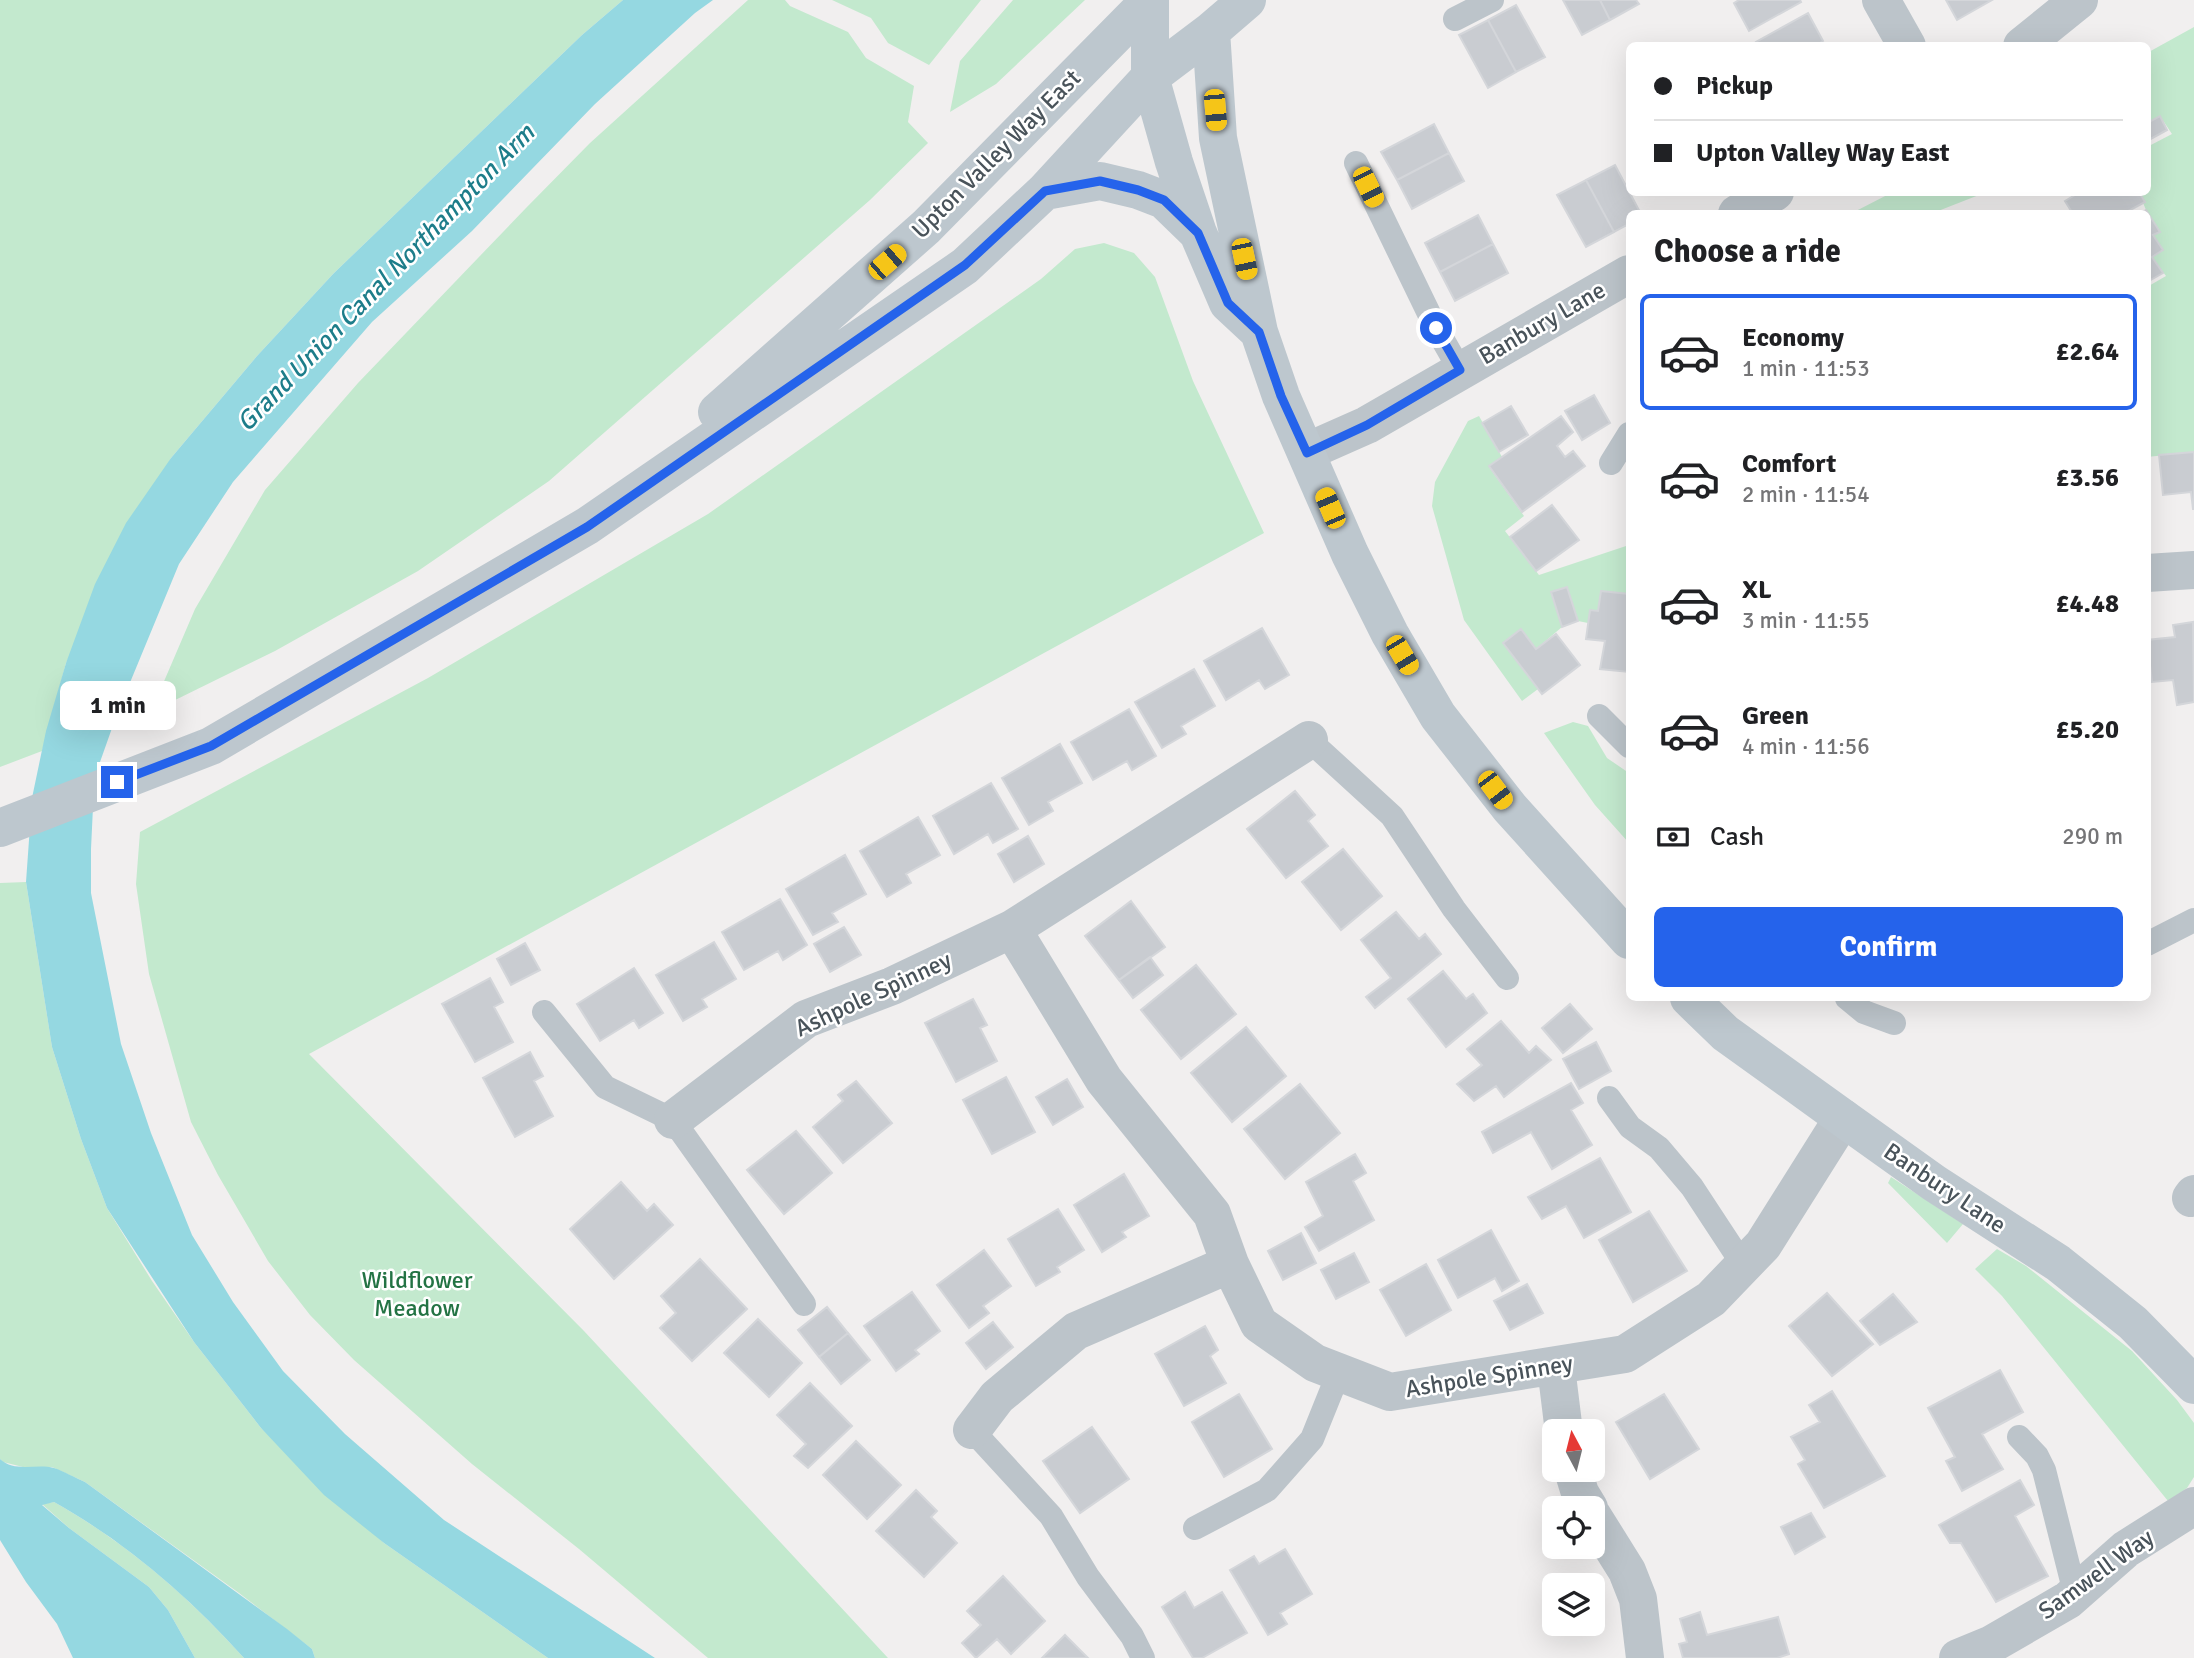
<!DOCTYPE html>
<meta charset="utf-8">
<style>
body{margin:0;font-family:Signika,sans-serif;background:#f2f2f2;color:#202124;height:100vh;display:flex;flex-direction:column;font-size:26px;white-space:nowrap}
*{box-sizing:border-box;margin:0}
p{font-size:23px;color:#757577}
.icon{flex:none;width:38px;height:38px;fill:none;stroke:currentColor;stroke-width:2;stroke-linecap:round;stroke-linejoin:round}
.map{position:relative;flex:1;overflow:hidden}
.details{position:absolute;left:1626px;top:210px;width:525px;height:791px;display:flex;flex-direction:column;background:#fff;border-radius:10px;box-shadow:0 7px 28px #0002}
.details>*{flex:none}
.top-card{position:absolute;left:1626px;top:42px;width:525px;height:154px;border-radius:10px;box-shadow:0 7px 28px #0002;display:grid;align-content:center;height:154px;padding:0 28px;background:#fff}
.needle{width:46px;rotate:353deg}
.buttons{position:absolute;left:1542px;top:1419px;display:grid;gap:14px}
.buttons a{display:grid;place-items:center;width:63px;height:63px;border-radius:10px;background:#fff;box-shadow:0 7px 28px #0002;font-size:35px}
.end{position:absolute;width:32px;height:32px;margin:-16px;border:9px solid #2563eb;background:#fff;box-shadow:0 0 0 4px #fff}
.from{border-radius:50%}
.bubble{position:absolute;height:49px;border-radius:10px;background:#fff;box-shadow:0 7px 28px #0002;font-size:23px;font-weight:800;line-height:49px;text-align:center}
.car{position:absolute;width:21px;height:42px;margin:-21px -10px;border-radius:9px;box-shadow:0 0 5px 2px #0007;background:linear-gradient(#f5c518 24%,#345 0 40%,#f5c518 0 76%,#345 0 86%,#f5c518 0)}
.top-card b{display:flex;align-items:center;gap:24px;height:66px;font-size:26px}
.top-card b+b{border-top:2px solid #e0e0e0}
.top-card i{width:18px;height:18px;background:#202124}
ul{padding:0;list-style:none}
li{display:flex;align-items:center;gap:21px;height:116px;margin:0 14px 10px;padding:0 14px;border:4px solid transparent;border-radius:10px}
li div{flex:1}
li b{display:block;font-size:26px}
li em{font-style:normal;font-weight:800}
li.selected{border-color:#2563eb}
li>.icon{width:63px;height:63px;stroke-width:1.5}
h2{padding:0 28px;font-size:32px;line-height:84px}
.pay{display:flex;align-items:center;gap:18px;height:77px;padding:0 28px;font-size:26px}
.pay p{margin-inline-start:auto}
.action{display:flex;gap:14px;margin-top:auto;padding:14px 28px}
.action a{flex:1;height:80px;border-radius:10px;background:#2563eb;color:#fff;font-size:28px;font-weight:800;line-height:80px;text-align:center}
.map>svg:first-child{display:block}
.green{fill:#c3e9ce}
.water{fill:#95d8e1}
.building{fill:#c9ccd1;stroke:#d4d6da;stroke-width:2}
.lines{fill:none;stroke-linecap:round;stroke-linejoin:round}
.lane{stroke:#bcc4ca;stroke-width:24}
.street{stroke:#bcc4ca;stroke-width:38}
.secondary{stroke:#bdc7ce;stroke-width:38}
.route{stroke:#2563eb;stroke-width:9}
.labels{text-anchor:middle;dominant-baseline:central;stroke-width:5;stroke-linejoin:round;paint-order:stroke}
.street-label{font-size:24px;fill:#49535a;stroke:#fff}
.park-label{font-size:24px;fill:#237344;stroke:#fff}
.water-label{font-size:26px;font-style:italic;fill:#1d7d8a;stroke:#fff}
</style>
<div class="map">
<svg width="2194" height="1658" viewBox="0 0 2194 1658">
<rect width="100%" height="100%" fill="#f1efef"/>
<path class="green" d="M0,0H623L582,35L334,273L257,356L171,458L66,663L42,751L0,767Z
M748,0H785L790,6L848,32L866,58L914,86L908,122L928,143L870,200L549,481L418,571L275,651L163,706L153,707L195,609L265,490L358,383L526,208L590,143Z
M832,0H981L929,65L888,43L871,18Z
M1013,0H1085L996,84L950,112L960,61Z
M2194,27V452L2147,457V287L2166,276L2152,257L2163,250L2153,235L2160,231L2146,210L2139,193L2147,192V147L2172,134L2160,116L2147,123V53Z
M1891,193V192L1984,193L1933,213H1852Z
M1104,243L1134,253L1155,277L1193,381L1264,533L309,1054L584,1331L888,1658H708L579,1549L472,1464L354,1360L310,1315L268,1261L218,1175L191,1122L149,974L136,884L140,832L428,678L708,514L1041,279L1075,249Z
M1479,416L1502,457L1489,467L1524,516L1505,531L1539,575L1629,545V594L1601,592L1598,611L1590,610L1588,623L1578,621L1567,587L1551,592L1562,627L1536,649L1521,629L1503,643L1538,689L1522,701L1464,620L1432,506L1435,482L1468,421Z
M1573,722L1588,726L1607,758L1629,773V843L1595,805L1544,733Z
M26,882L52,1047L81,1139L107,1208L152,1281L194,1342L261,1428L384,1543L548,1658H315L312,1649L239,1593L85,1482L52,1467H23L3,1462L0,1459V883Z
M1891,1177L1963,1224L1947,1243L1888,1183Z
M1997,1249L2026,1266L2132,1351L2177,1400L2194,1423V1477L2187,1488L2168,1501L2002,1296L1975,1269Z
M54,1502C128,1544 187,1595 244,1658H195L168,1610L149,1587L69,1528L42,1504Z"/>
<path class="water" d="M623,0H713L695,13L595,104L472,231L372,322L233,482L179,564L117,714L100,762L93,807L91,849V893L121,1044L151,1133L192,1235L233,1302L283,1371L345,1434L444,1520L655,1658H548L384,1543L324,1495L261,1428L194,1342L107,1208L81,1139L52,1047L26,882L32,798L46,731L66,663L95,584L126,523L171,458L257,356L334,273L582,35Z
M0,1459C15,1473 37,1463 54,1468C64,1471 75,1478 85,1482L287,1629L312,1649L315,1658H244C188,1596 127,1543 54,1502L42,1505L69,1528L149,1587L168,1610L195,1658H73L57,1624L26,1582L0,1540Z"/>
<path class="building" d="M1563,0H1600L1610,20L1582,35Z
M1600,0H1636L1639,4L1610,20Z
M1739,0H1800L1801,2L1749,31L1734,3Z
M1946,0H1992L1957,20Z
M1516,5L1545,57L1516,72L1488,20Z
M1808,13L1823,41L1815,46H1758L1756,42Z
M1488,20L1516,72L1488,88L1459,35Z
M2160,116L2167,130L2147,141V123Z
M1434,124L1449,153L1397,180L1381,152Z
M1449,153L1464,181L1412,209L1397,180Z
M1615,165L1641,214H1629V224L1614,232L1586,180Z
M1586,180L1614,232L1586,247L1557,195Z
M2080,192H2139L2145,202L2123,214H2073L2065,201Z
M2146,210L2160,232L2153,235L2163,250L2152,257L2163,273L2147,282V214H2139Z
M1478,215L1493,244L1440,272L1425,243Z
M1493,244L1508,273L1455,301L1440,272Z
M1594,395L1610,423L1582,440L1565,411Z
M1511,406L1528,435L1499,452L1482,423Z
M1561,416L1573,432L1557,446L1565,457L1573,451L1585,466L1522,512L1489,466Z
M2194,452V509H2193L2191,492L2163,495L2159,455Z
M1552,505L1579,540L1536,571L1510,537Z
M1567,587L1578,621L1562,627L1551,592Z
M1601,591L1629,594L1627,617H1629V672L1600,669L1605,641L1586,639L1590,610L1598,611Z
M2193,622L2194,702L2177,705L2173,680L2152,682L2147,640L2175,637L2173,625Z
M1262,628L1289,675L1265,689L1259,680L1226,700L1204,661Z
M1521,629L1536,649L1556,634L1580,665L1542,694L1503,643Z
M1194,669L1215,706L1181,726L1186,734L1162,748L1135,702Z
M1129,709L1156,756L1132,770L1127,761L1093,780L1071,742Z
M1060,744L1082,783L1048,802L1053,811L1029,825L1002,778Z
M991,783L1018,829L993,843L988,834L954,854L933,816Z
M1295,791L1315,815L1308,821L1328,846L1286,878L1247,829Z
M918,817L940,855L906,874L911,883L887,897L860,851Z
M1028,836L1044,864L1014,882L998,854Z
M1343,849L1382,896L1341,930L1302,882Z
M845,855L866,894L832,913L838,922L813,935L786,889Z
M780,899L807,945L783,960L778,951L744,970L722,932Z
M1131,901L1165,947L1119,980L1085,936Z
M1396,912L1419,939L1425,934L1441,954L1375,1008L1366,997L1391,978L1361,940Z
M844,927L861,955L830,972L814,944Z
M714,942L736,979L702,999L707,1007L683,1021L656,975Z
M525,943L540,970L511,985L497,959Z
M1150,957L1163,975L1133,998L1119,980Z
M1196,965L1236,1014L1181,1059L1141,1010Z
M634,968L663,1013L639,1028L634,1020L600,1041L577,1004Z
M1443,971L1466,999L1473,994L1487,1013L1446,1047L1408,999Z
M490,978L503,1002L494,1007L513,1042L475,1062L442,1004Z
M973,999L987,1025L980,1028L997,1061L956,1082L925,1023Z
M1570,1004L1592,1029L1563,1053L1542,1028Z
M1501,1021L1529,1053L1536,1046L1551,1060L1504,1097L1496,1086L1474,1101L1457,1084L1482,1065L1467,1049Z
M1246,1027L1286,1076L1232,1122L1191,1073Z
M1596,1042L1611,1071L1579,1089L1563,1059Z
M530,1052L543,1076L534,1081L553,1116L515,1137L483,1078Z
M1006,1077L1035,1132L992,1154L963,1100Z
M1067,1079L1083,1107L1053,1125L1036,1097Z
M856,1081L892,1123L843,1163L813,1127L843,1101L838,1095Z
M1571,1083L1583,1103L1571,1110L1592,1145L1552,1169L1531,1132L1493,1153L1482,1132Z
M1300,1084L1340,1133L1285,1179L1244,1129Z
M796,1131L832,1173L784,1214L747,1170Z
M1355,1154L1366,1173L1353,1181L1374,1220L1319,1251L1305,1227L1323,1216L1306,1182Z
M1600,1158L1631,1212L1584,1238L1566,1206L1542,1219L1528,1197Z
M1124,1174L1149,1216L1122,1232L1126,1237L1102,1252L1074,1205Z
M621,1182L647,1211L654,1204L673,1225L614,1279L570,1229Z
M1058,1209L1084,1250L1057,1267L1060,1272L1036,1286L1008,1239Z
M1649,1211L1687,1271L1633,1302L1599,1240Z
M1491,1230L1519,1281L1502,1291L1495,1278L1458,1298L1438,1260Z
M1301,1233L1316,1263L1283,1280L1268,1251Z
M984,1250L1011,1286L983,1306L989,1313L969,1328L937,1285Z
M1354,1253L1369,1282L1336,1299L1321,1270Z
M700,1259L747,1309L692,1361L660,1328L676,1313L661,1296Z
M1426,1264L1451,1310L1406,1336L1380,1290Z
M1527,1284L1543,1313L1510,1330L1494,1301Z
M912,1292L940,1331L915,1350L919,1354L896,1371L864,1326Z
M1827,1293L1873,1344L1832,1376L1789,1326Z
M1893,1294L1917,1322L1880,1345L1860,1321Z
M827,1307L848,1333L819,1357L798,1330Z
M758,1319L802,1363L769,1397L724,1353Z
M993,1322L1013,1347L986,1369L966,1343Z
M1205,1326L1218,1350L1210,1356L1226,1383L1184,1406L1155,1354Z
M848,1333L870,1360L841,1384L819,1357Z
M2000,1370L2023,1412L1982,1434L2003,1469L1962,1491L1946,1461L1955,1457L1928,1408Z
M810,1383L852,1426L808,1468L794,1456L806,1444L777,1415Z
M1832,1391L1885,1476L1824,1508L1798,1464L1805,1460L1791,1437L1820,1422L1809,1405Z
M1239,1394L1272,1449L1224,1477L1192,1422Z
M1664,1394L1699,1449L1650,1479L1616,1422Z
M1092,1427L1129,1479L1080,1513L1043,1461Z
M856,1441L901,1485L867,1519L823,1475Z
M2020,1480L2034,1505L2015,1516L2048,1576L1996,1602L1961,1543H1950L1939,1525Z
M916,1490L937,1511L931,1517L957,1543L924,1577L876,1531Z
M1811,1513L1825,1537L1795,1554L1781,1527Z
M1285,1549L1312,1594L1280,1613L1287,1624L1268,1635L1230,1570L1254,1556L1259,1564Z
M1003,1576L1045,1621L1011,1654L997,1639L976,1658L962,1643L981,1625L967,1611Z
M1185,1592L1194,1608L1222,1592L1247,1633L1202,1658H1193L1162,1607Z
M1700,1612L1707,1635L1778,1617L1789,1654L1777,1658H1683L1679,1644L1687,1642L1680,1619Z
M1065,1635L1088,1658H1042Z"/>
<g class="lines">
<path class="lane" d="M1455,19L1492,0
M1356,163L1436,328L1460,370
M1611,463L1629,434
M1599,716L1629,746
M1309,740L1392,816L1454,909L1507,978
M2147,944L2194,920
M1847,998L1864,1012L1894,1023
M544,1012L605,1087L673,1120L804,1304
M1609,1098L1630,1127L1659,1148L1692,1187L1736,1254V1273
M972,1430L1051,1516L1088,1577L1132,1636L1143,1658
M2019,1437L2037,1456L2044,1470L2075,1593
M1195,1528L1267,1490L1312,1439L1339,1372"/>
<path class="street" d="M1881,0L1907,46
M2022,46L2079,0
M1737,214L1775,192
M1306,452L1367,425L1629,274
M2147,573L2194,570
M1012,929L1104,1080L1212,1214L1230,1264L1259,1324L1315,1363L1390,1392L1625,1354L1711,1299L1763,1245L1843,1118
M673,1120L806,1019L892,986L1012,929L1309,740
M2191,1198L2194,1194
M1556,1367L1564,1432
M972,1430L997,1397L1076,1331L1230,1264
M1573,1470L1580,1493L1589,1508
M1592,1515L1627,1571L1638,1599L1645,1658
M1958,1658L1992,1644L2068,1600L2126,1549L2194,1506"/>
<path class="secondary" d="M1150,0V77L1174,162L1198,233L1228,303L1257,330
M1211,31L1218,138L1259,332L1281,396L1350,554L1390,634L1438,716L1510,808L1629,940
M1045,191L1100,181L1138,190L1164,200L1197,232
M717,412L926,227L1150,0
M0,828L211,746L587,526L965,266L1045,191L1150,77L1211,31L1247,0
M1689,998L1725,1033L1843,1118L1934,1183L2058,1263L2133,1323L2194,1385"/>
</g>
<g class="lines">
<path class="route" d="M117,782L211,746L587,527L965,265L1045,191L1100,181L1138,190L1164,200L1198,233L1228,303L1259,332L1281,396L1307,453L1367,425L1460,370L1436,328"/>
</g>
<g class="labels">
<g class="street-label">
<text transform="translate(996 154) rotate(-45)">Upton Valley Way East</text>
<text transform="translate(1542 323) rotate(-30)">Banbury Lane</text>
<text transform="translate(873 994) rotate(-25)">Ashpole Spinney</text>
<text transform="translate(1945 1188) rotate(34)">Banbury Lane</text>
<text transform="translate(1489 1376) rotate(-9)">Ashpole Spinney</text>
<text transform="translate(2096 1574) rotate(-36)">Samwell Way</text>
</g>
<g class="park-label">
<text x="417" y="1280">Wildflower<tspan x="417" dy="28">Meadow</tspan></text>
</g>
<g class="water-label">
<text transform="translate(386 278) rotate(-46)">Grand Union Canal Northampton Arm</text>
</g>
</g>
</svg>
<div class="buttons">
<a><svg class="needle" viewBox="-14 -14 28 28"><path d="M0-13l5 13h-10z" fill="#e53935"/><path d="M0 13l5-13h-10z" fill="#757577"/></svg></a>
<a><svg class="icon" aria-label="locate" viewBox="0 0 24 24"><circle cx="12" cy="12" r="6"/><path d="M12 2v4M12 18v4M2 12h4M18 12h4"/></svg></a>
<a><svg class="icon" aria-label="layers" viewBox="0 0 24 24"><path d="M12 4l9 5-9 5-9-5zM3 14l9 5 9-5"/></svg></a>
</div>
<i class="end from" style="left:1436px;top:328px"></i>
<i class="end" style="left:117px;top:782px"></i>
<div class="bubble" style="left:60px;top:681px;width:116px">1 min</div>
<i class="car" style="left:1215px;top:110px;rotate:175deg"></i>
<i class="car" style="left:1368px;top:187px;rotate:154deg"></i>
<i class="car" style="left:1244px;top:259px;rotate:168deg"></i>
<i class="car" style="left:887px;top:262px;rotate:49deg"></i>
<i class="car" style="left:1330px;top:508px;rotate:337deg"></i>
<i class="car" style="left:1402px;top:655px;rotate:149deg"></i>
<i class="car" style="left:1495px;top:790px;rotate:143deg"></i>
<div class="top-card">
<b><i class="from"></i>Pickup</b>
<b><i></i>Upton Valley Way East</b>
</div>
<section class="details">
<h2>Choose a ride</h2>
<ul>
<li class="selected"><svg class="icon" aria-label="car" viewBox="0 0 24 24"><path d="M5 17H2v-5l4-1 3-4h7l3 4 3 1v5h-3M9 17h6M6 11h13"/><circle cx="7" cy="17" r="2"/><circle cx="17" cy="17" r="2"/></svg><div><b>Economy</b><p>1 min · 11:53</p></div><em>£2.64</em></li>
<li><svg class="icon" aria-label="car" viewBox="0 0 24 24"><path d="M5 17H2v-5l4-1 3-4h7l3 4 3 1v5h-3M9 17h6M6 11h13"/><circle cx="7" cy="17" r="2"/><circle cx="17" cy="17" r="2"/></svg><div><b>Comfort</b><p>2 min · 11:54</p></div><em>£3.56</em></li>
<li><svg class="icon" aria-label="car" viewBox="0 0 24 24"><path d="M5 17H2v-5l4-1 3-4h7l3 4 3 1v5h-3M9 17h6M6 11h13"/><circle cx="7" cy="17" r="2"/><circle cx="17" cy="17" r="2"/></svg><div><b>XL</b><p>3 min · 11:55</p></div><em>£4.48</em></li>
<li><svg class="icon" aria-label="car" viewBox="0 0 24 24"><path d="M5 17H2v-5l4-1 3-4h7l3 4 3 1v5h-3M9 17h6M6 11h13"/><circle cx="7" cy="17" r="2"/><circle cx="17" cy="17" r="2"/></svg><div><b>Green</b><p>4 min · 11:56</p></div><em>£5.20</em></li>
</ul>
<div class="pay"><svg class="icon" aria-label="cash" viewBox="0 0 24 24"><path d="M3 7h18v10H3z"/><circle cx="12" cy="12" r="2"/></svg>Cash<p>290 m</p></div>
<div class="action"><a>Confirm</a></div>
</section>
</div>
